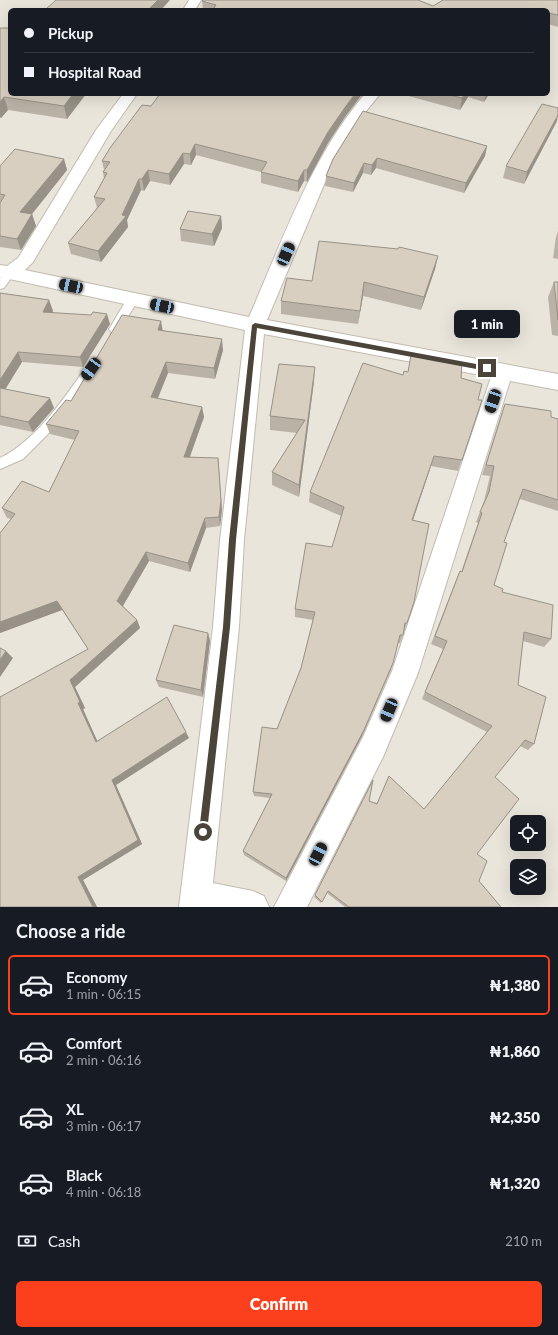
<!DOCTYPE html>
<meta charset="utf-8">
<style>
body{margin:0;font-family:Lato,sans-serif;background:#242831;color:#f1f3f6;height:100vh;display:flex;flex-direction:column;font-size:15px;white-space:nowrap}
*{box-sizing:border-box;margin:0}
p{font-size:13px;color:#9ea1a6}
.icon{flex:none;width:22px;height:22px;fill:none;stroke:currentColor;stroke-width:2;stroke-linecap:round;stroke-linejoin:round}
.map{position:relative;height:907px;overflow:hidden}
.panel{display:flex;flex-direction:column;background:#171b24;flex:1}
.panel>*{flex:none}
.top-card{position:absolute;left:8px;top:8px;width:542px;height:88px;border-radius:6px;box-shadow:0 4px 16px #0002;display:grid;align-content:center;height:88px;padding:0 16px;background:#171b24}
.tools{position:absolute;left:510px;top:815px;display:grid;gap:8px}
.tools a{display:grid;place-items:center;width:36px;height:36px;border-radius:6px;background:#171b24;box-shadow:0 4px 16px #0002;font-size:20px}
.end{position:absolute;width:18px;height:18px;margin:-9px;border:5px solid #4b4439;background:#fff;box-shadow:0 0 0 2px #fff}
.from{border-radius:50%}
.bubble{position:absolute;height:28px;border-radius:6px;background:#171b24;box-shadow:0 4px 16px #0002;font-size:13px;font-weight:800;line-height:28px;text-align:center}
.car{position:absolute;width:12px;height:24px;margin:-12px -6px;border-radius:5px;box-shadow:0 0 3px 1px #0007;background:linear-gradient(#222 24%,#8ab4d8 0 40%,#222 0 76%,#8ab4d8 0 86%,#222 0)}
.top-card b{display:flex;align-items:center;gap:14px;height:38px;font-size:15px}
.top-card b+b{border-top:1px solid #363941}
.top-card i{width:10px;height:10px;background:#f1f3f6}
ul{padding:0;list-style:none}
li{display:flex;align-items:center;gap:12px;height:60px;margin:0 8px 6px;padding:0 8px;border:2px solid transparent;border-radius:6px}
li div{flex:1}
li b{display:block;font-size:15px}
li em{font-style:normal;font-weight:800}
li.selected{border-color:#fc3f1d}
li>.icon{width:36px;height:36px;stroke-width:1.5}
h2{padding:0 16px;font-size:18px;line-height:48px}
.pay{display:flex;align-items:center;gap:10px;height:44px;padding:0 16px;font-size:15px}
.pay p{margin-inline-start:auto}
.action{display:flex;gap:8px;margin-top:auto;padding:8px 16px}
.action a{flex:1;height:46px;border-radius:6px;background:#fc3f1d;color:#fff;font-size:16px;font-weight:800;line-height:46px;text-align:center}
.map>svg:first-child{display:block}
.residential{fill:#eae5da;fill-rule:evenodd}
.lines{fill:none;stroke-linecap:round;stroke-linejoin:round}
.lane-casing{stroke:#c2bbae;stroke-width:2}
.street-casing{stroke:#c2bbae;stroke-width:2}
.lane{fill:#fff;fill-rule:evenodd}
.street{fill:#fff;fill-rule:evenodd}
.wall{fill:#bab2a6}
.shaded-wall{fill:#979187}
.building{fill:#d8cfc1;stroke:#979187}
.route{fill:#4b4439}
</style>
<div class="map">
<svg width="558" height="907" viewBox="0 0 558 907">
<rect width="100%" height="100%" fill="#f6f3ec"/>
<path class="residential" d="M0,0H558V907H0ZM10,10H548V94H10ZM517,822H539V844H517ZM517,866H539V888H517Z"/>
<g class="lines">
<defs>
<path id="lane" d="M10,269L14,270L15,273L4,288L0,289V278L6,270Z
M132,296L136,297L138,300L119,332L115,333L111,332L109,329L111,326L128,297Z
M96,358L100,359L102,362L62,420L23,459L0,469V458C39,439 67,393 92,359Z"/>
<path id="street" d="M189,0H201L195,10H183Z
M123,94H137L111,131L33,262L25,270L249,317C281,244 312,155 365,94H380L367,110L331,168L267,320L558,374V390L510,381L418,673L383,757L307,907H274L363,737L392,671L491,377L264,334L244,540L239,627L213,883L253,891L264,896L269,907H179L213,627L220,540L245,330L0,277V265L7,266L18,258L96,130Z"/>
</defs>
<use href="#lane" class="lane-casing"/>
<use href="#street" class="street-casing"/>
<use href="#lane" class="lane"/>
<use href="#street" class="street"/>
</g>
<path class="wall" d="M558,0V27L548,24V10H203L202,1L433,6Z
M0,28L10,94H86L67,119L8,110L1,118H0Z
M401,94H489L484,102L468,97L460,110Z
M362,95L345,117L328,143L307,182L304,181L298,192L261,183V172L196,155L191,165L184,164L170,185L150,181L144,191L141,190L127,220L128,227L101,262L71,254L68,243L97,208L94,197L104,178L103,172L104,170L102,161L151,106Z
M557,121L524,184L503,178L506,166Z
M487,146L485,156L464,193L376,168L371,175L363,173L353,192L325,186L326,176L333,159Z
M64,159L67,170L32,214L36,226L21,250L0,247V166Z
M221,216L222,228L214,246L181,241L180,229Z
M558,231V259L553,258L556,237Z
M438,256L435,269L421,310L363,296L358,324L281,314V301L312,281Z
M554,282H558V336L552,335L548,297Z
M0,293L49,300L53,311L52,313L110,324L83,367L22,362L5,389L54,408L33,432L0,425Z
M163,330L223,350L215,379L168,373L157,398L202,407L204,417L190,457L218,458L222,510L220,526L206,528L190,572L149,561L123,606L137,620L140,628L75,687L85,708L83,709L97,741L189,738L116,785L142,844L83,880L97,907H0L88,649L62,610L0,633V533L11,519L7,518L2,508L49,492L75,440L50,434L46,424L71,401Z
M411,355L461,378L478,400H482L458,471L431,466L413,520L407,623L400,643H398L391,670L362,736L286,881L244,855L243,851L270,798L254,796L253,792L301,668L313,620L295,617V609L332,547L341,516L309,502L310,492L403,375L408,372Z
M314,381L299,497L272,485V472L297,433L270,430V416Z
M505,404L558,419V511L520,499L504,542L494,585L551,639L544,647L523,641L518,685L534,744L528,750L520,746L495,777L477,854L479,881L501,907H345L327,893L321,903L314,897L373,780L369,801L377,803L387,780L389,776L424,809L487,732L422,699L443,649L431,644L456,580L460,571L461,572L478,523L476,522L484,501L490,476L482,475L501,415Z
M208,633L210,641L203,697L159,687L156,680Z"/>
<path class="shaded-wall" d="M158,0H170L161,10H148Z
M73,94H86L67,119L64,106Z
M355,94H362L345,117L328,143L307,182V170L328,132L346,106Z
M465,94H468V97L460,110L462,98Z
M486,94H489L484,102Z
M4,97L8,110L1,118L0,116V102Z
M558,115L557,121L524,184L527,172Z
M195,144L196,155L191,165L190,154Z
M487,146L485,156L464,193L466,183Z
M183,153L184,164L170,185L169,174Z
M377,158L376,168L371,175L372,165Z
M64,159L67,170L24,224L20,212Z
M364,163L363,173L353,192L354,183Z
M148,170L150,181L144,191L142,179Z
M304,170V181L298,192V181Z
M139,179L141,190L127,220L128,227L101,262L98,251L122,215Z
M32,214L36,226L21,250L17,239Z
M221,216L222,228L214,246L212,234Z
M438,256L435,269L421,310L424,297Z
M364,282L363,296L358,324L360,311Z
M49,300L53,311L47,322L43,312Z
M107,314L110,324L83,367L80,357Z
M161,321L163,332L158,330Z
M222,339L223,350L215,379L214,368Z
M18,352L22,362L0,398V380Z
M166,362L168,373L154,408L151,397Z
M315,367L314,381L299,497V485Z
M50,398L54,408L33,432L28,422Z
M202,407L204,417L186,467L184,457Z
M434,456L431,466L410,529L412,520Z
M218,458L222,510L220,526L219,517Z
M205,518L206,528L190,572L188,563Z
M146,552L149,561L121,609L117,601Z
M57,601L62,610L0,633V622Z
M137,620L140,628L75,687L85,708L83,709L100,747L96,742L78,703L70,680Z
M208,633L210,641L203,697L201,690Z
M6,651L13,658L0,677V660Z
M393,663L362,736L286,881V878Z
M186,732L189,738L116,785L142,844L83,880L97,907H93L78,877L112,780Z"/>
<path class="building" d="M56,0H158L148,10H45Z
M203,0H418L433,6L443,0H558V15L548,13V10H537L534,9L533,10H213L216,5L202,1Z
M0,28H10V94H73L64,106L4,97L0,102Z
M160,94H355L346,106L328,132L307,170H304L298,181L261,172L267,162L195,144L190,154L183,153L169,174L148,170L142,179H139L122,215L126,216L98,251L68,243L105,199L94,197L107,173L103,172L110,162L102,161L110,148L142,105L151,106Z
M445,94H465L462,98Z
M542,104L558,108V115L527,172L506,166Z
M363,111L487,146L466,183L377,158L372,165L364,163L354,183L326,176L333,159Z
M15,149L64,159L20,212L32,214L17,239L0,236V203L5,195L0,194V166Z
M188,211L221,216L212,234L180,229Z
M319,241L398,249L399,247L438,256L424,297L364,282L360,311L281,301L287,278L312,281Z
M554,282H558V320Z
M0,293L49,300L43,312L91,315L93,312L107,314L80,357L18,352L0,380Z
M122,315L161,321L158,330L222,339L214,368L166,362L151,397L202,407L184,457L218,458L221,500L219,517L205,518L188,563L146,552L117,601L137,620L70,680L80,702L78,703L96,742L167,697L186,732L112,780L138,840L78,877L93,907H0V697L88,649L57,601L0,622V533L15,514L2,508L22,481L49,492L79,431L46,424L66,400L71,401Z
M411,355L462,364L461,378L482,384L478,400H482L462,460L434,456L412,520L429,524L414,602L407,623H405L403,635H400L393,663L364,730L286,878L243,851L272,794L253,792L262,727L277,729L301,668L315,612L295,609L306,543L332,547L344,507L310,492L363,363L403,375L404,371L408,372Z
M279,364L315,367L299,485L272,472L305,420L270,416Z
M0,388L50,398L28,422L0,416Z
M505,404L551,411V417L558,419V500L523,489L504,542L507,543L494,585L503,589L502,592L553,605L551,639L524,632L518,685L546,697L534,744L525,740L495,777L519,799L477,854L487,861L479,881L501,907H349L328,891L322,902L315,895L373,780L369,801L377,804L389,776L424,809L492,726L425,692L447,641L435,636L460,571L462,572L482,513L480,512L489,492L494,466L486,465Z
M174,625L208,633L201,690L156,680Z
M0,648L6,651L0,660Z"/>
<path class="route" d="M255,323L487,366L490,368L487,371L257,328L236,540L230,627L207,832L206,835L203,837L200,835L199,832L223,627L229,540L252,325Z"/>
</svg>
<div class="tools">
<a><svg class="icon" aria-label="locate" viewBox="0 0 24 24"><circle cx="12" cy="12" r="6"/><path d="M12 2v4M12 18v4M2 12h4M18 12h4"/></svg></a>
<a><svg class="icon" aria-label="layers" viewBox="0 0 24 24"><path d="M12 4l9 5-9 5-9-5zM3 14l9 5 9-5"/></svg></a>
</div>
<i class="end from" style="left:203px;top:832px"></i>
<i class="end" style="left:487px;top:368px"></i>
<div class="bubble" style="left:454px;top:310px;width:66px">1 min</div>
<i class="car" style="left:286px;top:254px;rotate:24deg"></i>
<i class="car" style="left:71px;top:286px;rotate:282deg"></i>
<i class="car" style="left:162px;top:306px;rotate:282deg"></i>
<i class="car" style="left:91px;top:369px;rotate:216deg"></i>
<i class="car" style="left:493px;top:401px;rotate:198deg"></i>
<i class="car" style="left:389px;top:710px;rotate:203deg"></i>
<i class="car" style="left:318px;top:854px;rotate:27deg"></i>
<div class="top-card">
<b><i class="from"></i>Pickup</b>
<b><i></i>Hospital Road</b>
</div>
</div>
<section class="panel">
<h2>Choose a ride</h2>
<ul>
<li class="selected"><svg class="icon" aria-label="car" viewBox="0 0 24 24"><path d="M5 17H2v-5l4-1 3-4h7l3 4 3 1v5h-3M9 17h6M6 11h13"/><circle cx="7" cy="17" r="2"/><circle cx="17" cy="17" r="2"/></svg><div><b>Economy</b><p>1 min · 06:15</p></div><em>₦1,380</em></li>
<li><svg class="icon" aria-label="car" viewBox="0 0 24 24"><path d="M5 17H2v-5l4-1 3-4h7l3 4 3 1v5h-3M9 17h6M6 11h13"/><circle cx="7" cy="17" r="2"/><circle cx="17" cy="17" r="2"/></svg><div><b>Comfort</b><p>2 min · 06:16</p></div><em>₦1,860</em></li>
<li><svg class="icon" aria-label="car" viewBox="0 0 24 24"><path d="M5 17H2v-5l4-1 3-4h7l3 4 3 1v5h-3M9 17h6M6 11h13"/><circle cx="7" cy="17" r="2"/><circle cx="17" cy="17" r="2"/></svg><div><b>XL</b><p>3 min · 06:17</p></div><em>₦2,350</em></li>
<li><svg class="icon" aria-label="car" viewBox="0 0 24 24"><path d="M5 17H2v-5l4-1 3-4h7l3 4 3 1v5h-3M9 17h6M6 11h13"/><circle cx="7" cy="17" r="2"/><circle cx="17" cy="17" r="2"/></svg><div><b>Black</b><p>4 min · 06:18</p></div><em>₦1,320</em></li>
</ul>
<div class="pay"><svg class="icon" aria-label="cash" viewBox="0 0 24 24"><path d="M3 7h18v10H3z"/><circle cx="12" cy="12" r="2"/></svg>Cash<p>210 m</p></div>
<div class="action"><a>Confirm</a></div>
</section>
